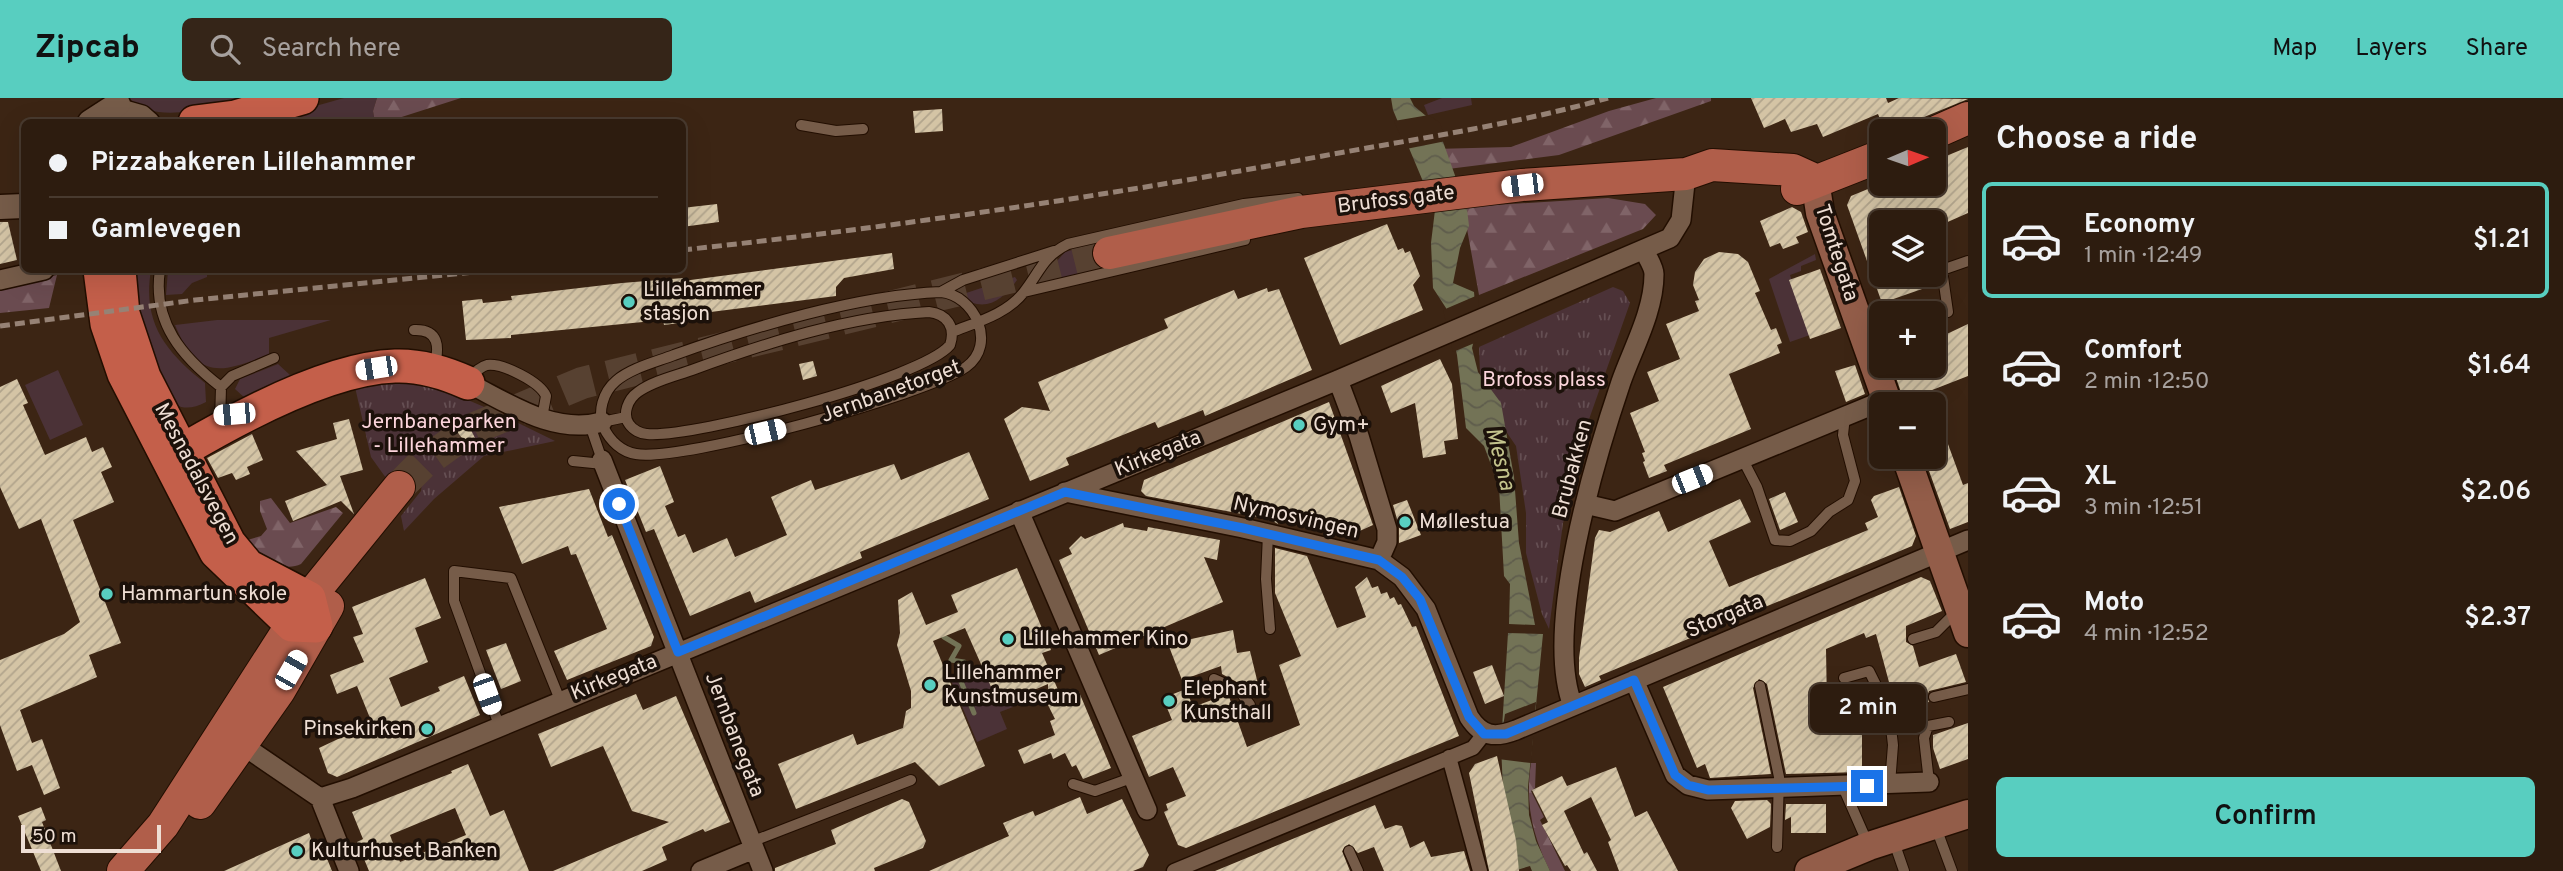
<!DOCTYPE html>
<meta charset="utf-8">
<style>
body{margin:0;font-family:Overpass,sans-serif;background:#352518;color:#f1f3f6;height:100vh;display:flex;flex-direction:column;font-size:26px;white-space:nowrap}
*{box-sizing:border-box;margin:0}
p{font-size:23px;color:#a7a19e}
.icon{flex:none;width:38px;height:38px;fill:none;stroke:currentColor;stroke-width:2;stroke-linecap:round;stroke-linejoin:round}
.map{position:relative;flex:1;overflow:hidden}
.panel{display:flex;flex-direction:column;background:#2d1c0f;width:595px}
.panel>*{flex:none}
.guide{position:absolute;left:21px;top:21px;width:665px;height:154px;border-radius:10px;box-shadow:0 7px 28px #0002,0 0 0 2px #483a2f;display:grid;align-content:center;height:154px;padding:0 28px;background:#2d1c0f}
.needle{width:46px;rotate:88deg}
.controls{position:absolute;left:1869px;top:21px;display:grid;gap:14px}
.controls a{display:grid;place-items:center;width:77px;height:77px;border-radius:10px;background:#2d1c0f;box-shadow:0 7px 28px #0002,0 0 0 2px #483a2f;font-size:35px}
.scale{position:absolute;left:21px;bottom:18px;width:140px;box-sizing:border-box;padding-left:7px;border:4px solid #eeded4;border-top:0;font-size:19px;line-height:24px;white-space:nowrap;color:#eeded4;-webkit-text-stroke:5px #1c110a;paint-order:stroke}
.end{position:absolute;width:32px;height:32px;margin:-16px;border:9px solid #1a73e8;background:#fff;box-shadow:0 0 0 4px #fff}
.from{border-radius:50%}
.bubble{position:absolute;height:49px;border-radius:10px;background:#2d1c0f;box-shadow:0 7px 28px #0002,0 0 0 2px #483a2f;font-size:23px;font-weight:600;line-height:49px;text-align:center}
.car{position:absolute;width:21px;height:42px;margin:-21px -10px;border-radius:9px;box-shadow:0 0 5px 2px #0007;background:linear-gradient(#fff 24%,#345 0 40%,#fff 0 76%,#345 0 86%,#fff 0)}
.guide b{display:flex;align-items:center;gap:24px;height:66px;font-size:26px}
.guide b+b{border-top:2px solid #483a2f}
.guide i{width:18px;height:18px;background:#f1f3f6}
ul{padding:0;list-style:none}
li{display:flex;align-items:center;gap:21px;height:116px;margin:0 14px 10px;padding:0 14px;border:4px solid transparent;border-radius:10px}
li div{flex:1}
li b{display:block;font-size:26px}
li em{font-style:normal;font-weight:600}
li.active{border-color:#58cec0}
li>.icon{width:63px;height:63px;stroke-width:1.5}
h2{padding:0 28px;font-size:32px;line-height:84px}
.action{display:flex;gap:14px;margin-top:auto;padding:14px 28px}
.action a{flex:1;height:80px;border-radius:10px;background:#58cec0;color:#111;font-size:28px;font-weight:600;line-height:80px;text-align:center}
header{display:flex;align-items:center;gap:42px;box-sizing:border-box;height:98px;padding:0 35px;background:#58cec0;color:#111}
header strong{font-size:33px}
nav{display:flex;gap:38px;margin-inline-start:auto;font-size:24px}
.search{width:490px;height:63px;background:#352518;display:flex;align-items:center;gap:18px;box-sizing:border-box;padding:0 24px;border-radius:10px;color:#a7a19e;font-size:26px}
main{display:flex;flex:1;min-height:0}
.map>svg:first-child{display:block}
.grass{fill:#4b3237}
.forest{fill:url(#forest-firs)}
.park{fill:url(#park-tufts)}
.water{fill:url(#water-waves)}
.pier{fill:#3c2514}
.lines{fill:none;stroke-linecap:round;stroke-linejoin:round}
.stream{stroke:#737356;stroke-width:5}
.building{fill:url(#building-hatch);fill-rule:evenodd}
.primary-tunnel{stroke:#574131;stroke-width:32;stroke-dasharray:32 16;stroke-linecap:butt}
.service-casing{stroke:#220e00;stroke-width:12}
.pedestrian-casing{stroke:#220e00;stroke-width:17}
.minor-casing{stroke:#220e00;stroke-width:22}
.tertiary-casing{stroke:#220e00;stroke-width:27}
.secondary-casing{stroke:#220e00;stroke-width:31}
.primary-casing{stroke:#220e00;stroke-width:34}
.trunk-casing{stroke:#220e00;stroke-width:36}
.service{stroke:#765c49;stroke-width:10}
.pedestrian{stroke:#765c49;stroke-width:14}
.minor{stroke:#765c49;stroke-width:19}
.tertiary{stroke:#765c49;stroke-width:24}
.secondary{stroke:#935d49;stroke-width:28}
.primary{stroke:#b05e4a;stroke-width:32}
.trunk{stroke:#c45f4a;stroke-width:33}
.rail{stroke:#968275;stroke-width:5;stroke-dasharray:10 5;stroke-linecap:butt}
.route{stroke:#1a73e8;stroke-width:9}
.poi-dot{fill:#58cec0;stroke:#1c110a;stroke-width:2.5}
.labels{text-anchor:middle;dominant-baseline:central;stroke-width:7;stroke-linejoin:round;paint-order:stroke}
.street-label{font-size:21px;fill:#eeded4;stroke:#1c110a}
.poi-label{font-size:21px;fill:#eeded4;stroke:#1c110a;text-anchor:start}
.park-label{font-size:21px;fill:#fcd5dc;stroke:#1c110a}
.water-label{font-size:23px;font-style:italic;fill:#c3c38c;stroke:#1c110a}
</style>
<header>
<strong>Zipcab</strong>
<div class="search"><svg class="icon" aria-label="search" viewBox="0 0 24 24"><circle cx="10" cy="10" r="6"/><path d="M15 15l6 6"/></svg>Search here</div>
<nav><a>Map</a><a>Layers</a><a>Share</a></nav>
</header>
<main>
<div class="map">
<svg width="1968" height="773" viewBox="0 0 1968 773">
<defs>
<pattern id="forest-firs" width="22" height="20" patternUnits="userSpaceOnUse" patternTransform="scale(1.75)"><rect width="22" height="20" fill="#6a4b50"/><path d="M5 1l3.5 6h-7zM16 11l3.5 6h-7z" fill="#806468"/></pattern>
<pattern id="park-tufts" width="24" height="20" patternUnits="userSpaceOnUse" patternTransform="scale(1.75)"><rect width="24" height="20" fill="#4b3237"/><path d="M3 7l-1-3M5 7V3M7 7l1-3M15 17l-1-3M17 17v-4M19 17l1-3" fill="none" stroke="#654f53"/></pattern>
<pattern id="water-waves" width="16" height="10" patternUnits="userSpaceOnUse" patternTransform="scale(1.75)"><rect width="16" height="10" fill="#737356"/><path d="M0 5q4-4 8 0t8 0" fill="none" stroke="#5f5d4c"/></pattern>
<pattern id="building-hatch" width="6" height="6" patternUnits="userSpaceOnUse" patternTransform="scale(1.75)"><rect width="6" height="6" fill="#d4c4a5"/><path d="M-1 1l2-2M0 6l6-6M5 7l2-2" fill="none" stroke="#b1a48c"/></pattern>
</defs>
<rect width="100%" height="100%" fill="#3c2514"/>
<path class="grass" d="M129,0H242C211,9 156,28 129,0Z
M344,0H377L373,13L375,24H259Z
M1442,0H1471L1472,7L1428,17L1424,7Z
M1107,142L1114,168L1045,184L1040,182L1065,154Z
M1815,156L1816,162L1801,168V173L1790,177L1810,237L1790,244L1769,181Z
M127,172H151C142,225 166,254 205,285L206,304C189,313 178,311 164,299Z
M168,172H207V179L192,185L182,196L166,197Z
M1015,179L1017,182C1002,204 982,216 960,197Z
M217,222H331L269,240V256C222,275 198,283 175,227Z
M340,261L246,301L235,291L240,281L278,266L290,277Z
M58,272L83,327L50,342L25,287Z
M982,568L1000,607L1010,604L1013,609L1000,614L1007,631L977,644L950,580Z"/>
<path class="forest" d="M377,0H461L386,24H375L373,13Z
M1656,0H1711V3L1559,57L1448,71L1434,51L1511,49L1609,13Z
M1608,100L1645,106L1656,117L1643,131L1479,197L1463,109Z
M57,177L49,210L0,215V191Z
M271,400L290,425L336,409L343,415L301,466C280,476 258,456 244,443L261,438L267,431L260,413V403Z
M1531,665H1536L1535,690L1531,693L1544,719L1540,722L1565,773H1550C1532,736 1525,705 1531,665Z"/>
<path class="park" d="M1613,189L1623,193L1630,205L1581,344L1582,361L1563,425L1549,531L1542,516L1526,455V415L1516,348L1497,320L1480,276L1479,249Z
M399,283C455,290 504,319 555,343L484,358L434,401L404,433L401,418L421,393C425,368 401,364 386,380L371,359L355,289Z"/>
<path class="water" d="M1391,0H1410L1414,8L1437,27L1467,111L1469,128L1460,150L1453,185L1474,194L1477,229L1472,250L1478,274L1501,305L1514,379L1519,445L1535,527L1509,526L1510,486L1504,478L1499,388L1484,348L1466,330L1457,257L1446,210L1433,190L1431,145L1435,112L1393,12Z
M1508,535L1543,536L1528,689L1529,717L1536,743L1550,773H1532L1530,768L1517,772L1503,693L1501,646Z"/>
<path class="pier" d="M1429,17L1440,25L1446,43L1406,51L1394,23Z
M1478,197L1480,229L1477,244L1453,254L1443,212Z
M1536,604L1531,665L1498,661L1505,616Z"/>
<g class="lines">
<path class="stream" d="M944,539L959,548L951,562L964,564L957,574L974,615"/>
</g>
<path class="building" d="M1751,0H1886L1888,5L1899,0L1968,1L1890,33H1885L1878,16L1823,39L1817,26L1791,34L1785,21L1764,30Z
M942,11L943,33L915,35L913,13Z
M1968,49V115L1934,130V124H1881V177H1917L1922,191L1882,205L1847,107L1851,98L1880,86H1934V63Z
M717,106L719,124L682,129V110Z
M1792,109L1801,114L1808,134L1796,139L1799,145L1783,151L1780,145L1770,149L1760,123Z
M0,124H8L17,162L0,166Z
M1387,126L1398,152L1403,150L1405,155L1410,153L1420,178L1413,187L1423,212L1340,247L1304,160Z
M1719,154L1738,156L1748,164L1760,193L1755,195L1771,232L1776,230L1782,245L1777,247L1780,255L1729,276L1751,331L1664,367L1667,373L1649,380L1643,364L1645,363L1642,355L1645,354L1630,315L1659,303L1647,274L1680,261L1666,226L1699,213L1695,203L1699,202L1693,187L1695,174L1704,161Z
M892,155L894,171L844,180L836,189V198L687,217V224L664,227L663,222L511,237V240L466,242L462,203L482,201L483,205L512,202L511,198L622,185L683,180V183Z
M1820,171L1841,230L1810,241L1789,182Z
M1267,190L1268,194L1279,191L1312,272L1205,318L1203,312L1158,330L1155,324L1066,360L1069,367L1030,383L1004,321L1022,309L1050,313L1038,284L1168,230L1164,221L1234,192L1238,201Z
M1968,226V278L1904,303L1892,268H1934V242Z
M1440,261L1452,286L1458,341L1444,343L1446,356L1423,360L1415,305L1391,315L1381,288Z
M813,263L817,278L803,282L799,266Z
M1855,267L1865,296L1846,304L1835,273Z
M17,281L28,305L23,307L45,357L86,339L92,354L103,349L112,369L101,374L114,404L73,422L121,545L89,557L97,579L20,612L32,645L42,641L60,690L44,697L32,667L17,673L0,627V562L64,536L80,524L41,421L19,431L0,389V289Z
M1329,304L1373,427L1353,436L1276,421L1278,426L1269,421L1146,398L1141,393L1144,382Z
M1934,308L1963,387L1968,385V424L1950,431L1924,359H1934Z
M349,321L363,372L340,378L354,416L341,403L293,423L285,403L327,387L296,353L337,341L333,325Z
M468,326L475,340L444,355L437,342Z
M252,336L263,362L247,369L250,376L236,382L232,375L218,380L207,360Z
M969,354L989,401L860,454L862,460L755,505L750,493L690,518L654,431L646,434L625,382L660,368L674,404L665,408L678,439L685,436L693,455L727,440L735,459L787,437L771,399L811,382L815,392L894,366L901,382Z
M1899,389L1916,438L1912,448L1599,578L1601,582L1585,589L1579,576V560L1595,440L1599,432L1610,434L1659,413L1668,434L1740,401L1751,424L1709,443L1729,489L1868,432L1865,425L1878,419L1871,402L1874,398Z
M589,391L608,439L612,437L654,539L651,548L567,582L554,553L607,531L576,456L571,457L568,448L522,466L499,409Z
M1785,394L1798,424L1780,432L1769,401Z
M1407,402L1421,437L1399,445V428L1393,407Z
M1123,425L1124,429L1147,433L1148,429L1220,442L1217,462L1204,459L1223,504L1099,557L1059,462L1072,456L1069,450L1081,438L1085,441Z
M1275,450L1307,458L1337,530L1366,519L1355,489L1367,479L1372,490L1378,488L1381,496L1387,494L1390,501L1394,499L1398,507L1401,506L1412,529L1416,528L1459,638L1186,750L1178,747L1164,714L1168,712L1166,706L1186,698L1173,669L1149,679L1132,638L1172,622L1163,600L1186,591L1193,609L1228,596L1247,649L1300,627L1279,567L1301,558L1275,495Z
M1017,470L1051,552L1042,555L1062,601L1079,594L1111,670L1083,681L1076,667L1072,669L1065,655L1053,661L1051,655L1024,666L1018,652L1055,637L1050,623L1055,621L1048,607V586L999,607L965,530L933,543L985,668L939,688L915,664L796,711L778,666L853,636L857,647L903,630L906,613L911,610V593L897,547L900,535L898,502L912,494L926,527L958,514L951,497Z
M1921,479L1930,483L1942,513L1906,528V544L1913,548L1919,569L1956,556L1966,584L1929,593L1927,598L1929,604L1896,610L1876,536L1866,540L1864,535L1826,551L1827,609L1878,608L1881,622L1862,623V674L1786,676L1767,586L1759,581L1753,590L1771,676L1710,680L1705,666L1697,670L1663,589Z
M425,480L441,520L415,530L428,564L389,580L401,609L440,593L438,589L464,578L480,617L337,679L328,675L319,650L372,625L357,588L337,596L330,577L364,564L353,539L363,536L352,509Z
M1233,532L1237,555L1250,553L1258,586L1246,589L1222,576L1221,568L1182,582L1168,546Z
M506,545L521,583L501,591L486,552Z
M1492,567L1504,598L1485,606L1473,574Z
M636,596L643,612L676,598L730,724L705,734L703,731L662,749L667,762L642,773H553L669,724L632,713L603,648L551,669L538,636Z
M1968,625V661L1940,671L1933,650V637Z
M1497,658L1516,742L1519,773H1489L1469,675L1475,666Z
M468,666L490,718L504,712L529,773H369L357,744L363,741L352,714L452,675L451,673ZM455,710L466,737L400,764L390,737Z
M1616,669L1635,719L1647,713L1678,773H1619L1608,744L1611,742L1591,699L1564,713L1584,756L1587,754L1597,773H1571L1567,767L1565,768L1542,727L1548,724L1532,692L1562,678L1567,688Z
M1080,699L1087,716L1122,701L1149,757L1143,769L1133,773H929L1009,738L1003,725L1033,713L1035,718Z
M902,701L909,704L926,743L923,750L874,770L875,773H775V770L836,746L831,732Z
M1767,702L1771,706L1770,729L1747,741L1731,710L1735,703Z
M1786,706H1826V735H1791V719L1785,722Z
M1375,707L1385,731L1396,727L1402,728L1410,750L1424,743L1431,759L1464,753L1470,773H1384L1374,749L1358,755L1349,746L1342,753L1350,773H1215Z
M41,709L46,722L42,724L61,773H41L18,718Z
M309,735L313,746L320,743L332,773H224Z"/>
<g class="lines">
<path class="primary-tunnel" d="M399,389L422,366L468,333L582,285L1109,155"/>
<defs>
<path id="service" d="M801,27L836,33L863,31
M160,172C152,224 182,259 221,289
M941,194C974,197 998,246 966,269C926,297 683,364 636,356C622,354 610,343 604,330C597,314 603,294 616,283C631,270 656,264 674,257C752,229 859,197 941,194Z
M941,194L963,182L1054,153
M1024,194L1245,142
M929,214C947,216 956,229 950,247C922,281 694,340 647,336C641,336 633,332 629,326C622,316 628,301 638,294C653,283 675,278 692,272C766,245 849,218 929,214Z
M1948,214L1942,172L1968,163
M414,232C439,231 440,249 434,269
M952,234C977,224 1007,216 1024,194C1040,174 1042,159 1068,146L1244,106L1298,100
M470,281C475,275 479,269 487,267C503,265 540,284 546,298L542,320
M602,324L626,319
M220,325L221,289L232,278L274,260
M590,327L602,362
M1742,360L1757,389L1775,442L1790,443L1811,433L1829,414L1848,402L1855,383L1843,337L1845,318
M573,363L603,366
M1268,436L1266,481L1270,531
M1913,541L1936,534L1956,514
M1844,580L1869,573L1889,613L1893,647L1890,686
M1214,581L1239,592L1250,607
M1760,588L1779,679L1777,749
M1934,599L1968,591
M499,627L454,503V473L511,480L560,602
M1929,684L1924,640L1928,628L1949,624
M1073,686L1095,693L1134,679
M1843,689L1868,746
M1935,727L1952,773
M751,744L911,682
M1894,744L1904,773
M1349,753L1358,773"/>
<path id="pedestrian" d="M1449,659L1480,773
M1174,773L1473,650L1484,636"/>
<path id="minor" d="M121,11L142,17L150,24
M0,182L44,172
M1338,282L1359,338L1387,431V444L1379,462
M468,285C510,306 554,337 602,324
M602,362L763,773
M1065,394L1243,430L1379,462L1402,479L1426,511L1469,619C1482,639 1495,640 1516,632L1968,442
M1585,406L1615,413L1887,301
M1019,413L1147,712
M1634,582L1675,677L1688,687L1708,692L1929,684
M1573,608C1543,532 1595,361 1621,284C1633,250 1654,213 1654,176C1654,169 1647,159 1644,152
M241,646L320,700
M320,700L352,690L1338,282L1670,140L1681,122L1686,76
M320,700L349,773
M701,773L754,751"/>
<path id="tertiary" d="M90,24L118,6
M0,109L24,108"/>
<path id="secondary" d="M1815,82L1820,115L1888,306
M1906,359L1968,535
M1809,773L1869,748L1968,716"/>
<path id="primary" d="M1934,35L1968,20
M1797,91L1881,58
M1109,155L1301,114L1522,87L1686,76L1712,67L1793,72L1815,82
M200,705L279,593L328,508
M123,773L163,727L309,500L399,389"/>
<path id="trunk" d="M195,24L235,19L302,0
M100,172L107,226L124,276L216,454L292,527L316,528L309,500L248,468L229,445L144,279L123,216L119,172
M161,347L183,352C239,319 330,270 395,268C420,267 446,275 468,285"/>
</defs>
<use href="#service" class="service-casing"/>
<use href="#pedestrian" class="pedestrian-casing"/>
<use href="#minor" class="minor-casing"/>
<use href="#tertiary" class="tertiary-casing"/>
<use href="#secondary" class="secondary-casing"/>
<use href="#primary" class="primary-casing"/>
<use href="#trunk" class="trunk-casing"/>
<use href="#service" class="service"/>
<use href="#pedestrian" class="pedestrian"/>
<use href="#minor" class="minor"/>
<use href="#tertiary" class="tertiary"/>
<use href="#secondary" class="secondary"/>
<use href="#primary" class="primary"/>
<use href="#trunk" class="trunk"/>
<path class="rail" d="M682,152C896,129 1106,98 1317,59C1414,41 1513,27 1608,0
M0,228L195,202L494,172"/>
</g>
<g class="lines">
<path class="route" d="M619,406L678,554L1065,394L1243,430L1379,462L1402,479L1420,501L1469,619L1484,636H1506L1634,582L1675,677L1688,687L1708,692L1867,688"/>
</g>
<g class="poi-dot">
<circle cx="629" cy="204" r="7"/>
<circle cx="1299" cy="327" r="7"/>
<circle cx="1405" cy="424" r="7"/>
<circle cx="107" cy="496" r="7"/>
<circle cx="1008" cy="541" r="7"/>
<circle cx="930" cy="587" r="7"/>
<circle cx="1169" cy="603" r="7"/>
<circle cx="427" cy="631" r="7"/>
<circle cx="297" cy="753" r="7"/>
</g>
<g class="labels">
<g class="street-label">
<text transform="translate(1396 102) rotate(-7)">Brufoss gate</text>
<text transform="translate(1836 155) rotate(72)">Tomtegata</text>
<text transform="translate(891 294) rotate(-20)">Jernbanetorget</text>
<text transform="translate(1158 356) rotate(-22)">Kirkegata</text>
<text transform="translate(1573 371) rotate(-75)">Brubakken</text>
<text transform="translate(196 376) rotate(62)">Mesnadalsvegen</text>
<text transform="translate(1296 420) rotate(13)">Nymosvingen</text>
<text transform="translate(1725 519) rotate(-23)">Storgata</text>
<text transform="translate(614 580) rotate(-22)">Kirkegata</text>
<text transform="translate(734 637) rotate(69)">Jernbanegata</text>
</g>
<g class="poi-label">
<text x="643" y="192">Lillehammer<tspan x="643" dy="24">stasjon</tspan></text>
<text x="1313" y="327">Gym+</text>
<text x="1419" y="424">Møllestua</text>
<text x="121" y="496">Hammartun skole</text>
<text x="1022" y="541">Lillehammer Kino</text>
<text x="944" y="575">Lillehammer<tspan x="944" dy="24">Kunstmuseum</tspan></text>
<text x="1183" y="591">Elephant<tspan x="1183" dy="24">Kunsthall</tspan></text>
<text x="413" y="631" text-anchor="end">Pinsekirken</text>
<text x="311" y="753">Kulturhuset Banken</text>
</g>
<g class="park-label">
<text x="1544" y="282">Brofoss plass</text>
<text x="439" y="324">Jernbaneparken<tspan x="439" dy="24">- Lillehammer</tspan></text>
</g>
<g class="water-label">
<text transform="translate(1499 361) rotate(76)">Mesna</text>
</g>
</g>
</svg>
<div class="controls">
<a><svg class="needle" viewBox="-14 -14 28 28"><path d="M0-13l5 13h-10z" fill="#e53935"/><path d="M0 13l5-13h-10z" fill="#a7a19e"/></svg></a>
<a><svg class="icon" aria-label="layers" viewBox="0 0 24 24"><path d="M12 4l9 5-9 5-9-5zM3 14l9 5 9-5"/></svg></a>
<a>+</a>
<a>−</a>
</div>
<div class="scale">50 m</div>
<i class="end from" style="left:619px;top:406px"></i>
<i class="end" style="left:1867px;top:688px"></i>
<div class="bubble" style="left:1810px;top:586px;width:116px">2 min</div>
<i class="car" style="left:1522px;top:87px;rotate:263deg"></i>
<i class="car" style="left:376px;top:270px;rotate:261deg"></i>
<i class="car" style="left:234px;top:316px;rotate:265deg"></i>
<i class="car" style="left:765px;top:334px;rotate:77deg"></i>
<i class="car" style="left:1692px;top:381px;rotate:68deg"></i>
<i class="car" style="left:291px;top:572px;rotate:30deg"></i>
<i class="car" style="left:487px;top:596px;rotate:160deg"></i>
<div class="guide">
<b><i class="from"></i>Pizzabakeren Lillehammer</b>
<b><i></i>Gamlevegen</b>
</div>
</div>
<section class="panel">
<h2>Choose a ride</h2>
<ul>
<li class="active"><svg class="icon" aria-label="car" viewBox="0 0 24 24"><path d="M5 17H2v-5l4-1 3-4h7l3 4 3 1v5h-3M9 17h6M6 11h13"/><circle cx="7" cy="17" r="2"/><circle cx="17" cy="17" r="2"/></svg><div><b>Economy</b><p>1 min · 12:49</p></div><em>$1.21</em></li>
<li><svg class="icon" aria-label="car" viewBox="0 0 24 24"><path d="M5 17H2v-5l4-1 3-4h7l3 4 3 1v5h-3M9 17h6M6 11h13"/><circle cx="7" cy="17" r="2"/><circle cx="17" cy="17" r="2"/></svg><div><b>Comfort</b><p>2 min · 12:50</p></div><em>$1.64</em></li>
<li><svg class="icon" aria-label="car" viewBox="0 0 24 24"><path d="M5 17H2v-5l4-1 3-4h7l3 4 3 1v5h-3M9 17h6M6 11h13"/><circle cx="7" cy="17" r="2"/><circle cx="17" cy="17" r="2"/></svg><div><b>XL</b><p>3 min · 12:51</p></div><em>$2.06</em></li>
<li><svg class="icon" aria-label="car" viewBox="0 0 24 24"><path d="M5 17H2v-5l4-1 3-4h7l3 4 3 1v5h-3M9 17h6M6 11h13"/><circle cx="7" cy="17" r="2"/><circle cx="17" cy="17" r="2"/></svg><div><b>Moto</b><p>4 min · 12:52</p></div><em>$2.37</em></li>
</ul>
<div class="action"><a>Confirm</a></div>
</section>
</main>
